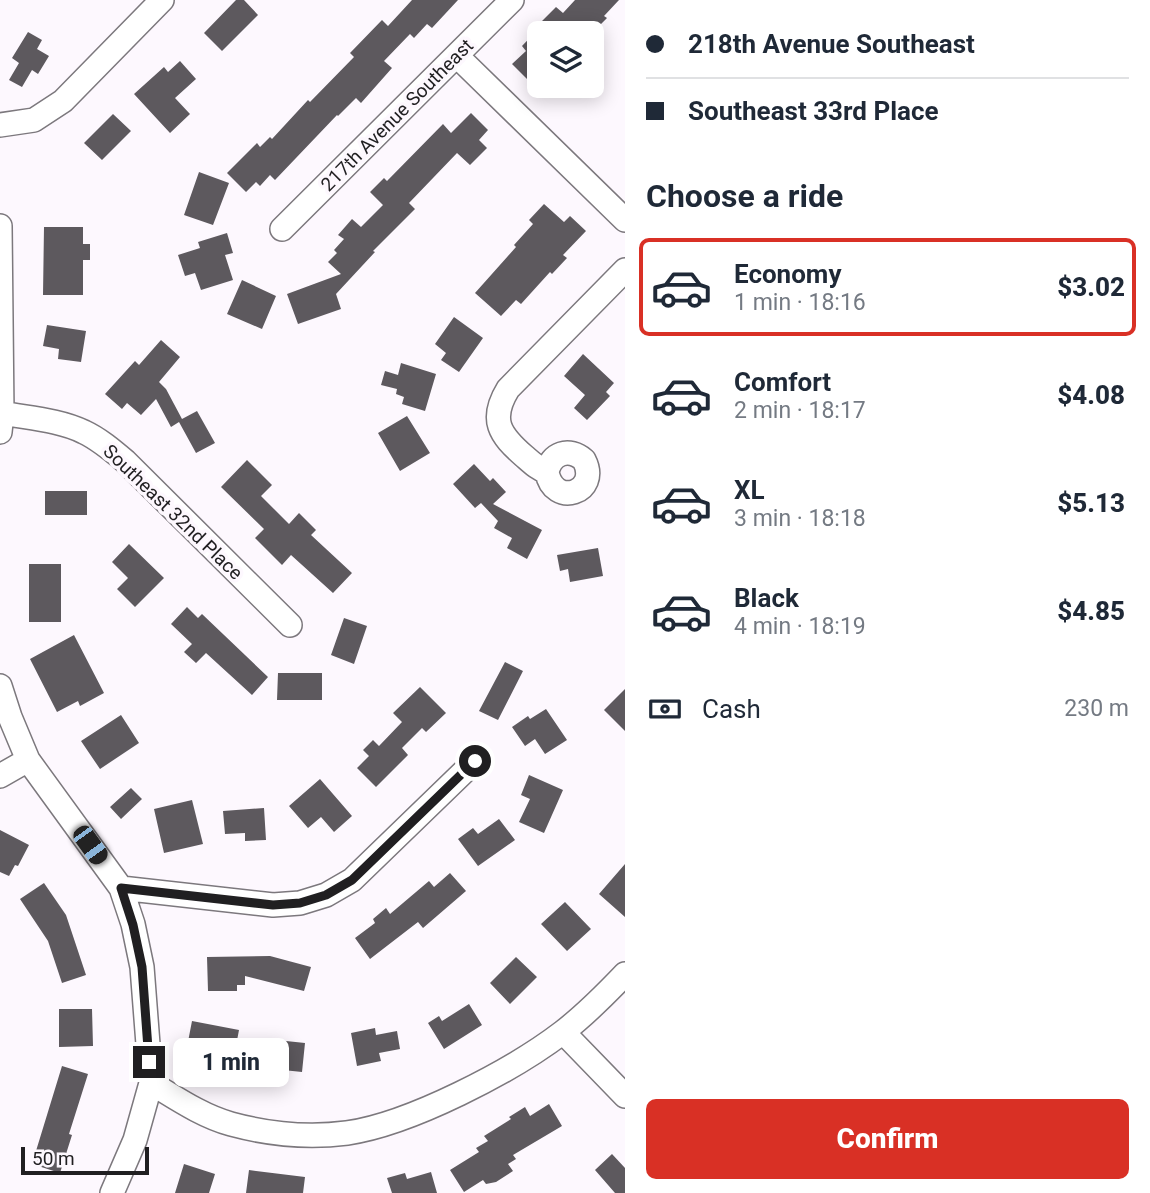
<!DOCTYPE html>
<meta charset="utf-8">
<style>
body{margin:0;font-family:Roboto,sans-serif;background:#f2f2f3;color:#1f2937;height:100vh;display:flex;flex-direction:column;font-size:26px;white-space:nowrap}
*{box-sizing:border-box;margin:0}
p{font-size:23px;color:#747a83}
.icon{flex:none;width:38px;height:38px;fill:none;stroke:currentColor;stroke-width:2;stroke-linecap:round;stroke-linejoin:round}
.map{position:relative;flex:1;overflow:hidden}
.panel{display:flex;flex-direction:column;background:#fff;width:525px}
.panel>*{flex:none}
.hud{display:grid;align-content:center;height:154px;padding:0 21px;background:#fff}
.controls{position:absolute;left:527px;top:21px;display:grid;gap:14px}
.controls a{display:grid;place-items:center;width:77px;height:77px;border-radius:10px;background:#fff;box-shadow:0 4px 18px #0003;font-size:35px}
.scale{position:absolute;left:21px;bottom:18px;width:128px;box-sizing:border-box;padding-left:7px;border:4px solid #201f21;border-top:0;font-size:19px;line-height:24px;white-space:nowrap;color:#201f21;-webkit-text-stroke:5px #fdf8fe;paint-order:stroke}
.end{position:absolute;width:32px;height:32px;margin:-16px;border:9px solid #201f21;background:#fff;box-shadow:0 0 0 4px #fff}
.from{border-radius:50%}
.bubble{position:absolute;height:49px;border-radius:10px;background:#fff;box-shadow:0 4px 18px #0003;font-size:23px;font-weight:800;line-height:49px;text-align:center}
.car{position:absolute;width:21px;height:42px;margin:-21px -10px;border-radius:9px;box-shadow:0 0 5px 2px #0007;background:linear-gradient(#222 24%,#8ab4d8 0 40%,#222 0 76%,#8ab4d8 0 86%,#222 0)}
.hud b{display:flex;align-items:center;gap:24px;height:66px;font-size:26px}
.hud b+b{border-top:2px solid #e0e1e3}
.hud i{width:18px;height:18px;background:#1f2937}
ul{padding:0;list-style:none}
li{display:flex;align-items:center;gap:21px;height:98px;margin:0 14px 10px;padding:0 7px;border:4px solid transparent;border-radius:10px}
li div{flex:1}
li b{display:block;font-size:26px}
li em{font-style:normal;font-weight:800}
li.selected{border-color:#d93025}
li>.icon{width:63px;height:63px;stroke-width:1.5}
h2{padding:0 21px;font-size:32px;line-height:84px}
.pay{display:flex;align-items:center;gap:18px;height:77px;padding:0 21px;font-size:26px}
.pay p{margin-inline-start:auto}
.cta{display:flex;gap:14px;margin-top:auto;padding:14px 21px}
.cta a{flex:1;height:80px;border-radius:10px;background:#d93025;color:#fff;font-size:28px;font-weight:800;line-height:80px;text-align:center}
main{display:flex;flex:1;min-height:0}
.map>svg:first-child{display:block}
.building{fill:#5d595e}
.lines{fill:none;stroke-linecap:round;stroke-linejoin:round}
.minor-casing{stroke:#7c787d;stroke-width:26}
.minor{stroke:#fff;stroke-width:23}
.route{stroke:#201f21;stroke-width:9}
.labels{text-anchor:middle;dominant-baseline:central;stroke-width:7;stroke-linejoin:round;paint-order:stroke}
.street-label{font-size:19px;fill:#201f21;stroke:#fdf8fe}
</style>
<main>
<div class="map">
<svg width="625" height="1193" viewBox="0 0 625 1193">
<rect width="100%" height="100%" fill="#fdf8fe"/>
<path class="building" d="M236,0H244L258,15L222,51L204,33Z
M412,0H458L432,28L427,24L414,38L410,34L384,61L392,68L361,103L356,98L338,116L337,115L275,180L270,175L260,186L256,182L246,192L227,173L257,143L260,147L270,137L272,139L308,100L310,102L354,57L350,53L382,20L388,26Z
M575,0H619L604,16L607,18L592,33H539V76L532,84L512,64L526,51L522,46L544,23L542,21L556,7L563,13Z
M28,32L42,40L37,49L49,56L38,74L32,70L22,87L9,80L19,63L12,58Z
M180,61L196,79L175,98L190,114L170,133L134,94L164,67L168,72Z
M471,113L488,130L479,140L487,148L470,165L457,153L409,203L415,209L373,251L375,252L336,294L341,309L298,324L287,294L341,274L328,262L337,253L334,250L344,239L338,235L352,219L361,227L383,205L370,192L384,178L387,181L443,124L451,133Z
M113,114L131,131L102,160L84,143Z
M199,172L229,183L213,225L184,215Z
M544,204L564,222L570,216L586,231L563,255L567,258L552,274L550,272L521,304L516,300L501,316L475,293L516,247L514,245L533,224L529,220Z
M44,227H83V244H90V260H83V295H43Z
M227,233L233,253L225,255L233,280L201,290L195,273L185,276L178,255L200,248L198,242Z
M242,280L276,296L262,329L227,314Z
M454,317L483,338L459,372L441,360L446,353L435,344Z
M47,325L86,331L81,362L58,359L59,349L43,346Z
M161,340L180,357L159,382L166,389L182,419L197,411L215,443L196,453L179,422L171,427L156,399L141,415L127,403L122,409L105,394L135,361L139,365Z
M583,354L614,383L606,392L610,396L587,420L574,408L585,395L564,376Z
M401,363L436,374L425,411L402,404L404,397L396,394L397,389L381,385L385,371L398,375Z
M407,416L430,453L400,471L378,433Z
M247,460L272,485L261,496L289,524L299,513L316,530L311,535L352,573L333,593L291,555L282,565L255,538L264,529L221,487Z
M474,464L490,481L493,478L506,492L493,504L542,530L527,559L507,548L512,538L494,528L498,521L481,503L475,508L453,484Z
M45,491H87V515H45Z
M129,544L164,578L135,607L117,589L128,578L112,562Z
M598,548L603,576L570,582L568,569L560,571L557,555Z
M29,564H61V622H29Z
M187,607L198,618L202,614L268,677L252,695L206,653L196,663L184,652L192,644L171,624Z
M344,618L367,626L354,664L331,655Z
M74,635L104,693L80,706L78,701L57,712L30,659Z
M505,662L523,671L498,720L479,711Z
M278,673H322V700H277Z
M420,687L446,713L426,732L422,728L402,748L408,755L376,787L357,768L369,756L363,750L373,740L379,746L402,722L393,713Z
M625,689V731L604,710Z
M546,709L567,740L545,754L535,739L525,746L512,727L528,716L530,719Z
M121,715L139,743L100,769L81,741Z
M529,775L563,790L544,833L519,822L530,799L521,795Z
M320,779L352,816L334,832L321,817L308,828L289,806Z
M131,788L142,799L121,819L110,807Z
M192,800L203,844L164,853L154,809Z
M264,808L266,840L245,841V833L225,834L223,811Z
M499,819L515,840L478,866L458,839L473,828L478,834Z
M0,830L29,845L18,866L15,865L9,876L0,872Z
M625,864V917L599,894Z
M450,873L466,891L423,928L418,922L370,959L355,938L375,923L373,919L386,908L390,914L429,881L434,887Z
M44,883L66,915L86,975L62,983L48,941L20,899Z
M565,902L591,929L567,951L541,924Z
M270,956L311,967L304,991L245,976V985H237V991H208L207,957Z
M516,957L537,977L510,1004L490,983Z
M469,1004L482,1025L444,1049L428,1023L439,1016L442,1021Z
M59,1009H92L93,1046L59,1047Z
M192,1021L239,1030L230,1077L211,1074L214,1057L186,1052Z
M375,1028L376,1035L397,1031L400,1049L379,1053L381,1061L357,1066L351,1033Z
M267,1039L305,1043L302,1072L264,1068Z
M62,1066L88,1074L69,1134L72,1135L60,1173L32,1164Z
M549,1104L562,1126L513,1155L516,1159L508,1164L513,1171L496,1182L486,1184L483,1180L464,1192L450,1170L479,1152L476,1148L488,1141L484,1136L511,1119L509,1117L525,1107L530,1116Z
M612,1154L625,1168V1193H615L595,1170Z
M184,1164L215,1174L209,1193H175Z
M249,1170L305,1177L303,1193H246Z
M431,1172L437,1193H392L387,1178L405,1173L407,1179Z"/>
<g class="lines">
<defs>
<path id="minor" d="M457,56L625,220
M0,125L34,120L63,101L162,0
M0,226L2,413L0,432
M282,229L512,0
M2,413C28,418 60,420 84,432C99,439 112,450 125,461L290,625
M547,472C551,453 569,447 584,460C601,493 553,508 547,472C538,469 532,463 524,456C500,435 489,420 508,389L625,270
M0,686L10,717L28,760L121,888L133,924L142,967L151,1083L135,1140L112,1193
M0,776L28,760
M121,888L273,905L300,903L326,895L352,880L475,761
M563,1032L625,1096
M151,1083C176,1098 202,1116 231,1124C268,1134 309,1138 347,1133C410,1124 512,1071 563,1032C585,1015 605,995 625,974"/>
</defs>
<use href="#minor" class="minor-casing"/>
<use href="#minor" class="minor"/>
</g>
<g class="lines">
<path class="route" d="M149,1062L142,967L133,925L121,888L273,905L300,903L326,895L352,880L475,761"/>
</g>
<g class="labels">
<g class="street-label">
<text transform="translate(397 115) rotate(-45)">217th Avenue Southeast</text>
<text transform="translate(173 512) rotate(44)">Southeast 32nd Place</text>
</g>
</g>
</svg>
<div class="controls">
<a><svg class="icon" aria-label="layers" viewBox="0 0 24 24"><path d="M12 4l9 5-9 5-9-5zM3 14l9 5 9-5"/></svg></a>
</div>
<div class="scale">50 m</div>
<i class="end from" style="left:475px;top:761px"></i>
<i class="end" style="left:149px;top:1062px"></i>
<div class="bubble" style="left:173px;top:1038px;width:116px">1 min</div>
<i class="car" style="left:90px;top:845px;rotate:144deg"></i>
</div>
<section class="panel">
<div class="hud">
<b><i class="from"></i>218th Avenue Southeast</b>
<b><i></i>Southeast 33rd Place</b>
</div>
<h2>Choose a ride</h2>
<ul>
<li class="selected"><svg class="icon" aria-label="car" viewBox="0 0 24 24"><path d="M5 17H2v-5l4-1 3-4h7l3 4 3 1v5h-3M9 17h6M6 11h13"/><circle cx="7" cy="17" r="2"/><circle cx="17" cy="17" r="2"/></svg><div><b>Economy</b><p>1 min · 18:16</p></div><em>$3.02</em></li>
<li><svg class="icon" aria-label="car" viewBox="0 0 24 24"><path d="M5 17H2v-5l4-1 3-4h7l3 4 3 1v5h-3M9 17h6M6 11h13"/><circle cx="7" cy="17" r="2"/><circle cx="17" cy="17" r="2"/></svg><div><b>Comfort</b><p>2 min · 18:17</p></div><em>$4.08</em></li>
<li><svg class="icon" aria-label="car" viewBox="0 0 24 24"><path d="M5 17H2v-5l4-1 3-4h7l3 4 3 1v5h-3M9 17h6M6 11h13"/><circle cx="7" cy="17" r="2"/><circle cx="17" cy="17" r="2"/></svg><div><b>XL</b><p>3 min · 18:18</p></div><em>$5.13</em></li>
<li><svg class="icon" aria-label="car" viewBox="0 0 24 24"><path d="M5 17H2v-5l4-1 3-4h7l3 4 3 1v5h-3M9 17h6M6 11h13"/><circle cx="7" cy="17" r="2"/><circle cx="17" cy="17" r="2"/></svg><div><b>Black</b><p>4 min · 18:19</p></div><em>$4.85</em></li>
</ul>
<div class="pay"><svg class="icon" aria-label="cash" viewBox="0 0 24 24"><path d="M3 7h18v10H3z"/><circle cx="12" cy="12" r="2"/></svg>Cash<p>230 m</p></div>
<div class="cta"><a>Confirm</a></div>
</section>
</main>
